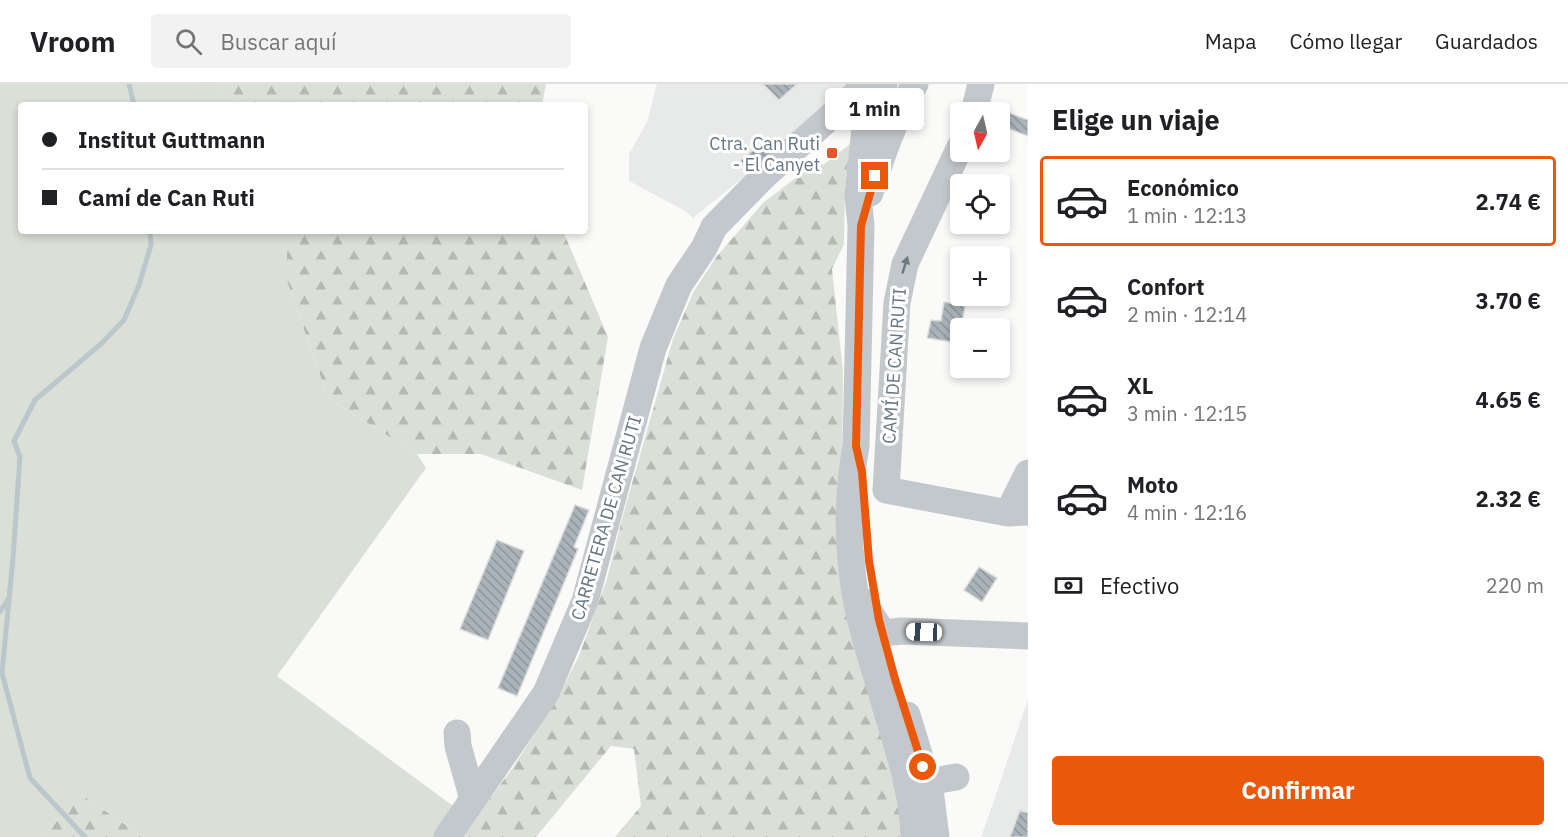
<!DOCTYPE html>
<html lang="es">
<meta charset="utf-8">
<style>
body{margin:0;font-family:"IBM Plex Sans",sans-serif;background:#f2f2f2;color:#202124;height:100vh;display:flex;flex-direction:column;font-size:22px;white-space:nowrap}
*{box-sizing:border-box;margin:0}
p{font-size:20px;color:#757577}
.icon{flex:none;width:33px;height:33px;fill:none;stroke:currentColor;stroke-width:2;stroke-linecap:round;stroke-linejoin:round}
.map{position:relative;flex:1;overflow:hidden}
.panel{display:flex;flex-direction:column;background:#fff;width:540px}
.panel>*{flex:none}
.top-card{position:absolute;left:18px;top:18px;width:570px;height:132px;border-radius:6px;box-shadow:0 3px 9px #0003;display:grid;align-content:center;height:132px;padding:0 24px;background:#fff}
.needle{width:39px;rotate:188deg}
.buttons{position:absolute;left:950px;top:18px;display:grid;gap:12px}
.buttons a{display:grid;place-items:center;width:60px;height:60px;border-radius:6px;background:#fff;box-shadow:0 3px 9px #0003;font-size:30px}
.end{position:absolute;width:27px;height:27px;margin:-14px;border:8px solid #ea580c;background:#fff;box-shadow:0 0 0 3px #fff}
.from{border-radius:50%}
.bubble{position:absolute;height:42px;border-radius:6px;background:#fff;box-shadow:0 3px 9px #0003;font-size:20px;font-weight:700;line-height:42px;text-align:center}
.car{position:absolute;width:18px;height:36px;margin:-18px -9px;border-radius:8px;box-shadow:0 0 4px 2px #0007;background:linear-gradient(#fff 24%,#345 0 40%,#fff 0 76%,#345 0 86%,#fff 0)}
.top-card b{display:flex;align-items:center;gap:21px;height:57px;font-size:22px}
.top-card b+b{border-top:2px solid #e0e0e0}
.top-card i{width:15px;height:15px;background:#202124}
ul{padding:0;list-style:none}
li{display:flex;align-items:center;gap:18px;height:90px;margin:0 12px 9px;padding:0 12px;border:3px solid transparent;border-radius:6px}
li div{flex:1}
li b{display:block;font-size:22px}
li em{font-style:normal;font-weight:700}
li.selected{border-color:#ea580c}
li>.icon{width:54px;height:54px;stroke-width:1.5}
h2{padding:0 24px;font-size:27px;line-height:72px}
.pay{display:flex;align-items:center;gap:15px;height:66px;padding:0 24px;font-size:22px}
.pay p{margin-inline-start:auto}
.primary-button{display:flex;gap:12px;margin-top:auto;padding:12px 24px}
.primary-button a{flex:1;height:69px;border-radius:6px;background:#ea580c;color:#fff;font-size:24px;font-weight:700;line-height:69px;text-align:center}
header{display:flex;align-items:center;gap:36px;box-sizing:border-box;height:84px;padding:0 30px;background:#fff;border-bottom:2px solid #e0e0e0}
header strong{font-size:28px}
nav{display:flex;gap:33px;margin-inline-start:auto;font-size:21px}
.search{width:420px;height:54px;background:#f2f2f2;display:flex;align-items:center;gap:15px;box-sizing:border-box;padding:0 21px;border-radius:6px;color:#757577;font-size:22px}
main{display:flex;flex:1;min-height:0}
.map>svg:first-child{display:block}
.built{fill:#e8e9e9}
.green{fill:#dadfd7}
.forest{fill:url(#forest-firs)}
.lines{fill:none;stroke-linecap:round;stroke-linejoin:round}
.stream{stroke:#bbc7cb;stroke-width:5}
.building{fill:url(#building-back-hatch);stroke:#dcdcda;stroke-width:1.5}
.minor{stroke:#c3c8cc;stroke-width:27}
.oneway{fill:#6a7a87}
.route{stroke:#ea580c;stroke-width:8}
.poi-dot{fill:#e4572e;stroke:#fff;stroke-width:2}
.labels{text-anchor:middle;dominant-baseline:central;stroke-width:6;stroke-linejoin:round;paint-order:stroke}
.poi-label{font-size:18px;fill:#657683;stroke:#fff;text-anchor:end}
.street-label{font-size:18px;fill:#657683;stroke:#fff}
</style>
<header>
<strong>Vroom</strong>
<div class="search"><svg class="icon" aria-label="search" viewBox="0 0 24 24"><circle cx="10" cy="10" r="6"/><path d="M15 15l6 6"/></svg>Buscar aquí</div>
<nav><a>Mapa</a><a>Cómo llegar</a><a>Guardados</a></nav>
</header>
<main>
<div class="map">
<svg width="1028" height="753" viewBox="0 0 1028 753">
<defs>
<pattern id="forest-firs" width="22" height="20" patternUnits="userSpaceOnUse" patternTransform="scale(1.5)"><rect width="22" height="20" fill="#dadfd7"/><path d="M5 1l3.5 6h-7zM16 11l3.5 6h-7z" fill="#b4b9b4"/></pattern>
<pattern id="building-back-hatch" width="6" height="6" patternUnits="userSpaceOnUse" patternTransform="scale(1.5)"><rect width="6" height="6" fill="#aab3b9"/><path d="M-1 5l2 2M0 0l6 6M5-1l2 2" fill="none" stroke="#8e969c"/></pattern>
</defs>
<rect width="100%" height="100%" fill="#fafaf8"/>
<path class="built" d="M657,0H849L772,70L693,134L685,127L629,97V70L647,38Z
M1028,615V753H981L990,728Z"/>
<path class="green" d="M0,0H203L245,21H21V147H287V197L328,314L417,370L426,384L277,592L453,722L434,753H143L82,711L42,753H0Z"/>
<path class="forest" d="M203,0H546L542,21H245Z
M850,60L845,105L844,160L832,185L843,287L842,395L909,753H615L641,722L634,665L611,662L536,753H461L512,685L558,613L579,572L607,495L622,435L673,255L694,207L717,172L763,119L819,76L823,81Z
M287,147H563L608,253L582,406L481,370H417L328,314L287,197Z
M82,711L143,753H42Z"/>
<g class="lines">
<path class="stream" d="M129,0L134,21
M0,528L9,514
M85,753L30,694L2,589L13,474L20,373L14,357L35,316L102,259L124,236L139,201L151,161L150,147"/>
</g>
<path class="building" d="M763,0H797L779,16Z
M990,22L1028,36V52L999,41V28H987Z
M763,58L772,70L749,88L740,77Z
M944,218L965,222L958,259L927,254L931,236L941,237Z
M575,421L589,426L574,463L578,465L517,612L498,604Z
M497,456L524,467L488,556L460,545Z
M979,483L997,494L982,518L964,506Z
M1020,726L1028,729V753H1010Z"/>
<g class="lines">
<path class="minor" d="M884,0L867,25L858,111L861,142L856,362C849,402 847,445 852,486C856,528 870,570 882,610C895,657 913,703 914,753
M974,28L981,0
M960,63L905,180L897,219L886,406L1008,429L1028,428
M870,109C882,71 894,35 915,0
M1008,429L1028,389
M866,518L868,526L883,549L902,547L1028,552
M907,631L930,706L936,753
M457,649L458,662L473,715
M928,698L956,693
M447,753L546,609L585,517L653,264L679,201L704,164L714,143L763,93L867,0"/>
</g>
<defs><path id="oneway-solid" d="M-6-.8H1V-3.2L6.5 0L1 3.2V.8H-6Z" transform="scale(1.5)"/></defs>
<use class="oneway" href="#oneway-solid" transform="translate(905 181) rotate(-73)"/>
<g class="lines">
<path class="route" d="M875,92L861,142L856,362L862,388L869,477L879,536L895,595L923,683"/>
</g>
<rect class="poi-dot" x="826" y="63" width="12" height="12" rx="3"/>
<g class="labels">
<g class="poi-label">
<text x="820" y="59">Ctra. Can Ruti<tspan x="820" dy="21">- El Canyet</tspan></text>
</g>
<g class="street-label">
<text transform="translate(894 282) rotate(-86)">CAMÍ DE CAN RUTI</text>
<text transform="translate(606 434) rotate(-74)">CARRETERA DE CAN RUTI</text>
</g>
</g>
</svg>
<div class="buttons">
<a><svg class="needle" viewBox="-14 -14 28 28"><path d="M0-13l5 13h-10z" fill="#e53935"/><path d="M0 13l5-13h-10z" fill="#757577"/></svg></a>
<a><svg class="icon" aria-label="locate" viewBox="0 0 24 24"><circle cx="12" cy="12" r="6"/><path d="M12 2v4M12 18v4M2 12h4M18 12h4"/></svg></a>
<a>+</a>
<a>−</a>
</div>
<i class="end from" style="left:923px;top:683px"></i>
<i class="end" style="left:875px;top:92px"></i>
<div class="bubble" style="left:825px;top:4px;width:99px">1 min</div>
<i class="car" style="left:924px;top:548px;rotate:272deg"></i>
<div class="top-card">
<b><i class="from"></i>Institut Guttmann</b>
<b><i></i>Camí de Can Ruti</b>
</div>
</div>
<section class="panel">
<h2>Elige un viaje</h2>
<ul>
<li class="selected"><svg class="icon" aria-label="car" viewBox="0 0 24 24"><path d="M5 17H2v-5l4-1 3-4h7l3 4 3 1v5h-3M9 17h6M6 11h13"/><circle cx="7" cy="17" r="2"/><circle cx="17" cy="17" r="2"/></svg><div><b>Económico</b><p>1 min · 12:13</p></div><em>2.74 €</em></li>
<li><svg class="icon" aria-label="car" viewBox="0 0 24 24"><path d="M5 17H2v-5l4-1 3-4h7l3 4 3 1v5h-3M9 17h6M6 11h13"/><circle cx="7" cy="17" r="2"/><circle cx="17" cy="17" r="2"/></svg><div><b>Confort</b><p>2 min · 12:14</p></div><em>3.70 €</em></li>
<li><svg class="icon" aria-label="car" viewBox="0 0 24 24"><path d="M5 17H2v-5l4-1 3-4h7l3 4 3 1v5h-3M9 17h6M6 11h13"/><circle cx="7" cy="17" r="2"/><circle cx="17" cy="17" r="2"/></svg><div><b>XL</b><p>3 min · 12:15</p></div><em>4.65 €</em></li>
<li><svg class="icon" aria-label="car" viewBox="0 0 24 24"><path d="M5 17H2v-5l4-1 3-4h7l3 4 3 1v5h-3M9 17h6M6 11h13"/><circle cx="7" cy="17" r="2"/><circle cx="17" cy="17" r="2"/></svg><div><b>Moto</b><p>4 min · 12:16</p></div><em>2.32 €</em></li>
</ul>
<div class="pay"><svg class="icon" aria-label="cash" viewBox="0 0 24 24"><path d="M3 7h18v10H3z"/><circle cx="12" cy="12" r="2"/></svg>Efectivo<p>220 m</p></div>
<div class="primary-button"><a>Confirmar</a></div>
</section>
</main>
